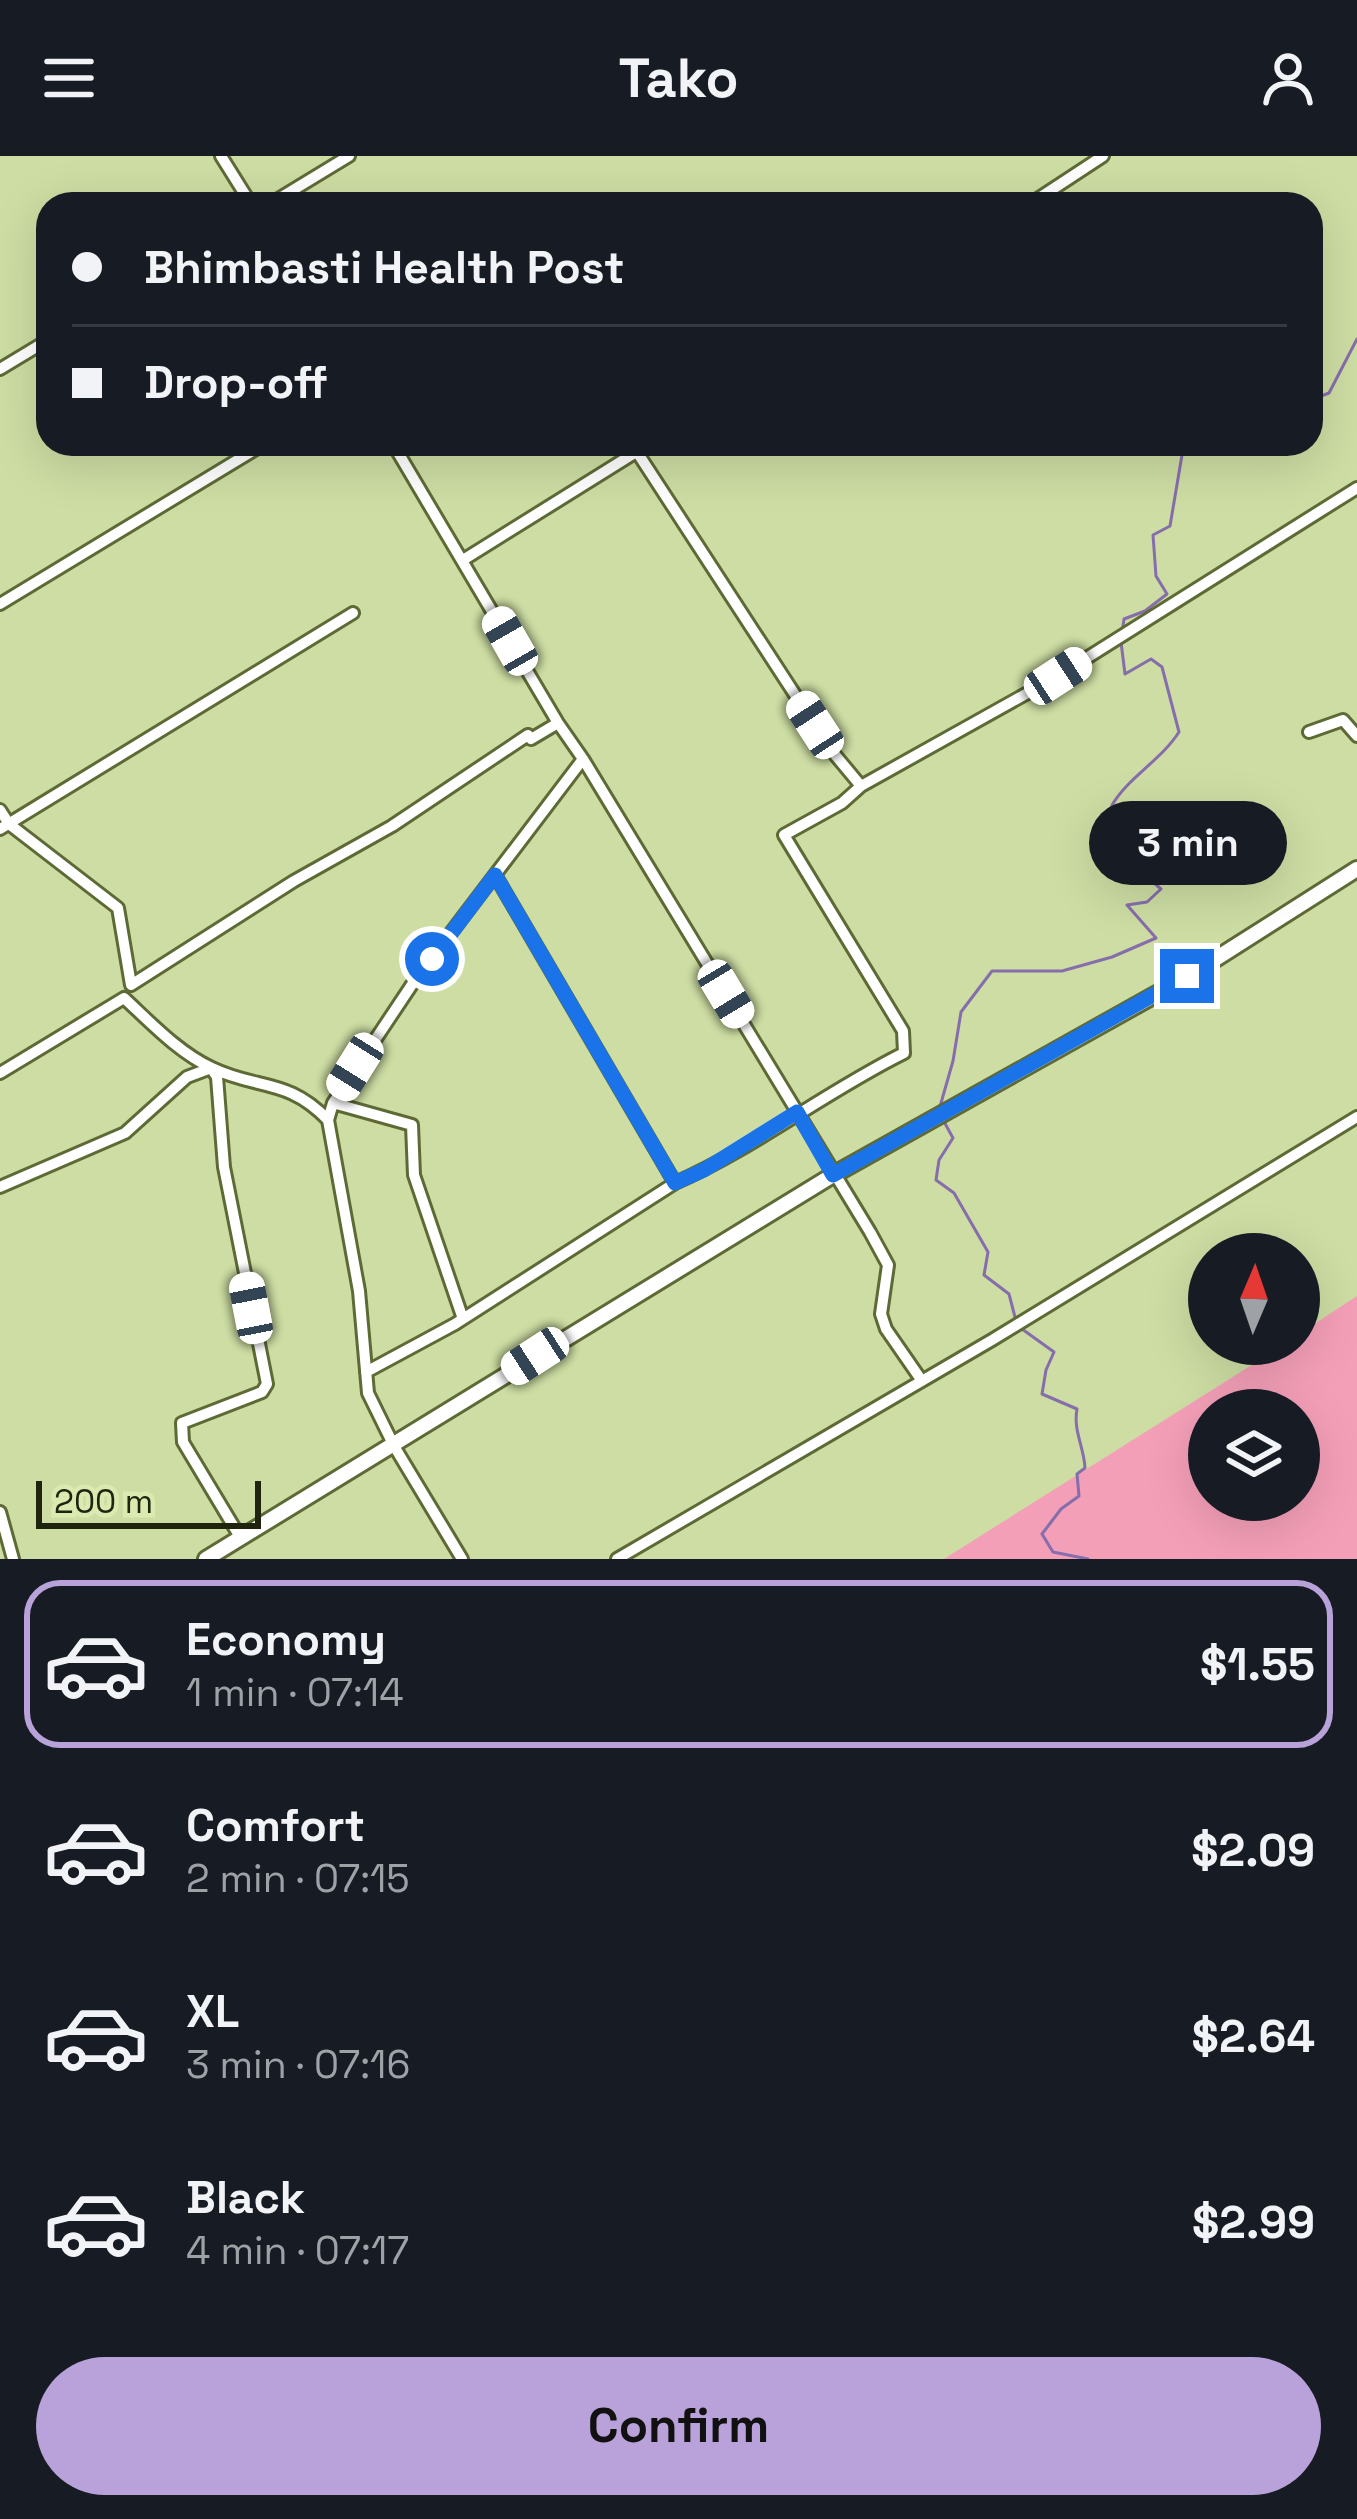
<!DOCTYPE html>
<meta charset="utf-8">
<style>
body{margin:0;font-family:"Space Grotesk",sans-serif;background:#242831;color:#f1f3f6;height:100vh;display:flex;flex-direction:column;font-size:45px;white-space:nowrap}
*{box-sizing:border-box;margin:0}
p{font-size:39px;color:#9ea1a6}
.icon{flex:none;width:66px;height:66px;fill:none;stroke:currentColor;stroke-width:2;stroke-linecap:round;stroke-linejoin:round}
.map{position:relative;height:1403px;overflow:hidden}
.drawer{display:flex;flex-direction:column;background:#171b24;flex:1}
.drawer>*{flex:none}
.top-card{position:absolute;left:36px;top:36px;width:1287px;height:264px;border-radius:36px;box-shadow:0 12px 48px #0002;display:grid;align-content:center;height:264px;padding:0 36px;background:#171b24}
.needle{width:78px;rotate:2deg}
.buttons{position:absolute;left:1188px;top:1077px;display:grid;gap:24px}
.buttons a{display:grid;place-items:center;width:132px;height:132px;border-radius:50%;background:#171b24;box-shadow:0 12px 48px #0002;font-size:60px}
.scale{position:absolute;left:36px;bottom:30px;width:225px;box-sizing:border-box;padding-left:12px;border:6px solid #1f240e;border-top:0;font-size:33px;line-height:42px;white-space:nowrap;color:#1f240e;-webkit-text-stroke:9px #daeab0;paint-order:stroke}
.end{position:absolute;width:54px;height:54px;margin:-27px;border:15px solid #1a73e8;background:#fff;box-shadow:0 0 0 6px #fff}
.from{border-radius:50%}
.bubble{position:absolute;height:84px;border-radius:42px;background:#171b24;box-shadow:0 12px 48px #0002;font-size:39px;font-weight:600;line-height:84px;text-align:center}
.car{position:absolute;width:36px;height:72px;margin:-36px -18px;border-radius:15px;box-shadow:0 0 9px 3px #0007;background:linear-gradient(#fff 24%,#345 0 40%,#fff 0 76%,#345 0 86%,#fff 0)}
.top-card b{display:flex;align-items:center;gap:42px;height:114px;font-size:45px}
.top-card b+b{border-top:3px solid #363941}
.top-card i{width:30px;height:30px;background:#f1f3f6}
ul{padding:21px 0 0;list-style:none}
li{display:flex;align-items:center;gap:36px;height:168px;margin:0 24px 18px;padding:0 12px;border:6px solid transparent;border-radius:36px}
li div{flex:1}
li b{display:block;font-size:45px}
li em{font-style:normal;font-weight:600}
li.on{border-color:#b9a2d9}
li>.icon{width:108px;height:108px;stroke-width:1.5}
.primary-button{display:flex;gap:24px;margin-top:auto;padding:24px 36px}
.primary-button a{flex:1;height:138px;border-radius:72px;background:#b9a2d9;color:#111;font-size:48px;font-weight:600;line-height:138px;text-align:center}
header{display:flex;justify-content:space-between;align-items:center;height:156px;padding:0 36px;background:#171b24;font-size:54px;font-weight:600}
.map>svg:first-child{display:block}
.green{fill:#f49fb8;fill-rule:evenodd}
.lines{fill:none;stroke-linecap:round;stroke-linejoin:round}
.stream{stroke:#866eac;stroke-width:3}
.minor-casing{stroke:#5e6a36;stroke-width:16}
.major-casing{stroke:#5e6a36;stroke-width:20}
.minor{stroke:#fff;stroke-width:10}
.major{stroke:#fff;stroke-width:14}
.route{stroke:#1a73e8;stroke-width:15}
</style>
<header><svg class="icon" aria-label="menu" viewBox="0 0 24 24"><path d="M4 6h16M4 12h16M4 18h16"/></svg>Tako<svg class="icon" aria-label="person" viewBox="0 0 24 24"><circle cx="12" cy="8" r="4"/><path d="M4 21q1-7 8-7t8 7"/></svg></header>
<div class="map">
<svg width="1357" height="1403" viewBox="0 0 1357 1403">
<rect width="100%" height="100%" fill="#cddda3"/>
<path class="green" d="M1357,1140V1403H944L1285,1188H1299V1178ZM1209,1254H1299V1344H1209Z"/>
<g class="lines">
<path class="stream" d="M1311,244L1329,237L1357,183
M1122,477L1124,463L1145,455L1167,438L1156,420L1153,379L1170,370L1182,299L1200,288
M939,954L953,905L961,856L992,815H1062L1112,801L1156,782L1127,749L1147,746L1161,733L1146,720L1157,708L1158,690L1107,694C1092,637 1153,617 1179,576L1162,511L1151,503L1125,518L1121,486
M942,962L953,982L939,1004L936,1024L954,1037L988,1096L984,1119L1009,1138L1016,1165
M1022,1173L1054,1196L1046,1214L1042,1238L1077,1253C1073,1275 1084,1291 1085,1312L1077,1318L1079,1340L1061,1353L1042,1378L1053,1396L1088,1403"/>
<defs>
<path id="minor" d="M221,0L251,48
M270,48L349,0
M1030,48L1103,0
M0,213L48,184
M393,288L558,567L583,603L870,1076L888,1109L881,1158L886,1173L922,1225
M463,404L649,288
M0,448L264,288
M1309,576L1343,564L1357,580
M861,630L1058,520L1357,332
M0,654L9,668L118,752L131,829L294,725L392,670L528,579L531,583L558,567
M0,673L353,457
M495,719L675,1027
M0,917L124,842C150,866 179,897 212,912C258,934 288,922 328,964
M333,947L412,969L414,1019L463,1163
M0,1031L125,977L187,921L211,912L217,921L224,1011L267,1228L262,1236L182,1267L183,1286L240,1381
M366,1216L455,1168L675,1027C755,992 825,936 904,897L903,875L784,679L842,647L861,630L831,594L637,296
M0,1356L13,1403
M462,1403L394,1290L368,1237L359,1135L328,964L333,947L415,824L583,603
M617,1403L992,1184L1357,961"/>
<path id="major" d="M206,1403L833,1019L1187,821L1357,713"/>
</defs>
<use href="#minor" class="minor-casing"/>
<use href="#major" class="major-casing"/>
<use href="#minor" class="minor"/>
<use href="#major" class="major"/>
</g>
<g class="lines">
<path class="route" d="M432,803L495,719L675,1027L704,1014L797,956L833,1019L1187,820"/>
</g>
</svg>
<div class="buttons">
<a><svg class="needle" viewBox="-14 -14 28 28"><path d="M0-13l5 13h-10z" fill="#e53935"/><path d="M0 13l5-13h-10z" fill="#9ea1a6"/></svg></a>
<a><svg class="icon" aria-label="layers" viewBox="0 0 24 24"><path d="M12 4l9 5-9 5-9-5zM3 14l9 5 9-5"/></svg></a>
</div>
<div class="scale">200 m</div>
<i class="end from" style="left:432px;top:803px"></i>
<i class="end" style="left:1187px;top:820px"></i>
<div class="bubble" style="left:1089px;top:645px;width:198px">3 min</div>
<i class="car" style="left:510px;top:485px;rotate:330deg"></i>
<i class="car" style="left:1058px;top:520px;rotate:57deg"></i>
<i class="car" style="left:815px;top:569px;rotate:327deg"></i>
<i class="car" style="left:726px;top:838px;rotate:149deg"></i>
<i class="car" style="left:355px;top:911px;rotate:212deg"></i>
<i class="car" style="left:251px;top:1152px;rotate:349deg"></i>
<i class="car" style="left:535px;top:1200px;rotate:237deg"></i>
<div class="top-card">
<b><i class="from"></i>Bhimbasti Health Post</b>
<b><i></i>Drop-off</b>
</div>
</div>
<section class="drawer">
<ul>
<li class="on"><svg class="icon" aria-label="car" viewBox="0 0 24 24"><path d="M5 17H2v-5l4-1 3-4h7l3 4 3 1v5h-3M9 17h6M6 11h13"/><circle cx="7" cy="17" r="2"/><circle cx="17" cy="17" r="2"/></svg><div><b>Economy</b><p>1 min · 07:14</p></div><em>$1.55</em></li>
<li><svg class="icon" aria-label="car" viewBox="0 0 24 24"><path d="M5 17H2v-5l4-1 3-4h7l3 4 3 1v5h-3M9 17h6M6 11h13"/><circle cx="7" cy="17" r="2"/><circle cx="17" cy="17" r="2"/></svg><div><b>Comfort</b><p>2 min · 07:15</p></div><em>$2.09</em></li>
<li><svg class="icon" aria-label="car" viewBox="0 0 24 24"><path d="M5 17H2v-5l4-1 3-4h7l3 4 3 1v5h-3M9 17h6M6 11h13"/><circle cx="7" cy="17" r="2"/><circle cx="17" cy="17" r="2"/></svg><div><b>XL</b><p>3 min · 07:16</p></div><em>$2.64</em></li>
<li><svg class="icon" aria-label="car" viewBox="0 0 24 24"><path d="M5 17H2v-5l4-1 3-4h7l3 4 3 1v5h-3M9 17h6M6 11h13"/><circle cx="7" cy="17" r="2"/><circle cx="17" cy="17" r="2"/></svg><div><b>Black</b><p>4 min · 07:17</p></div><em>$2.99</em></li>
</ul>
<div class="primary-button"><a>Confirm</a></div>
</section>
